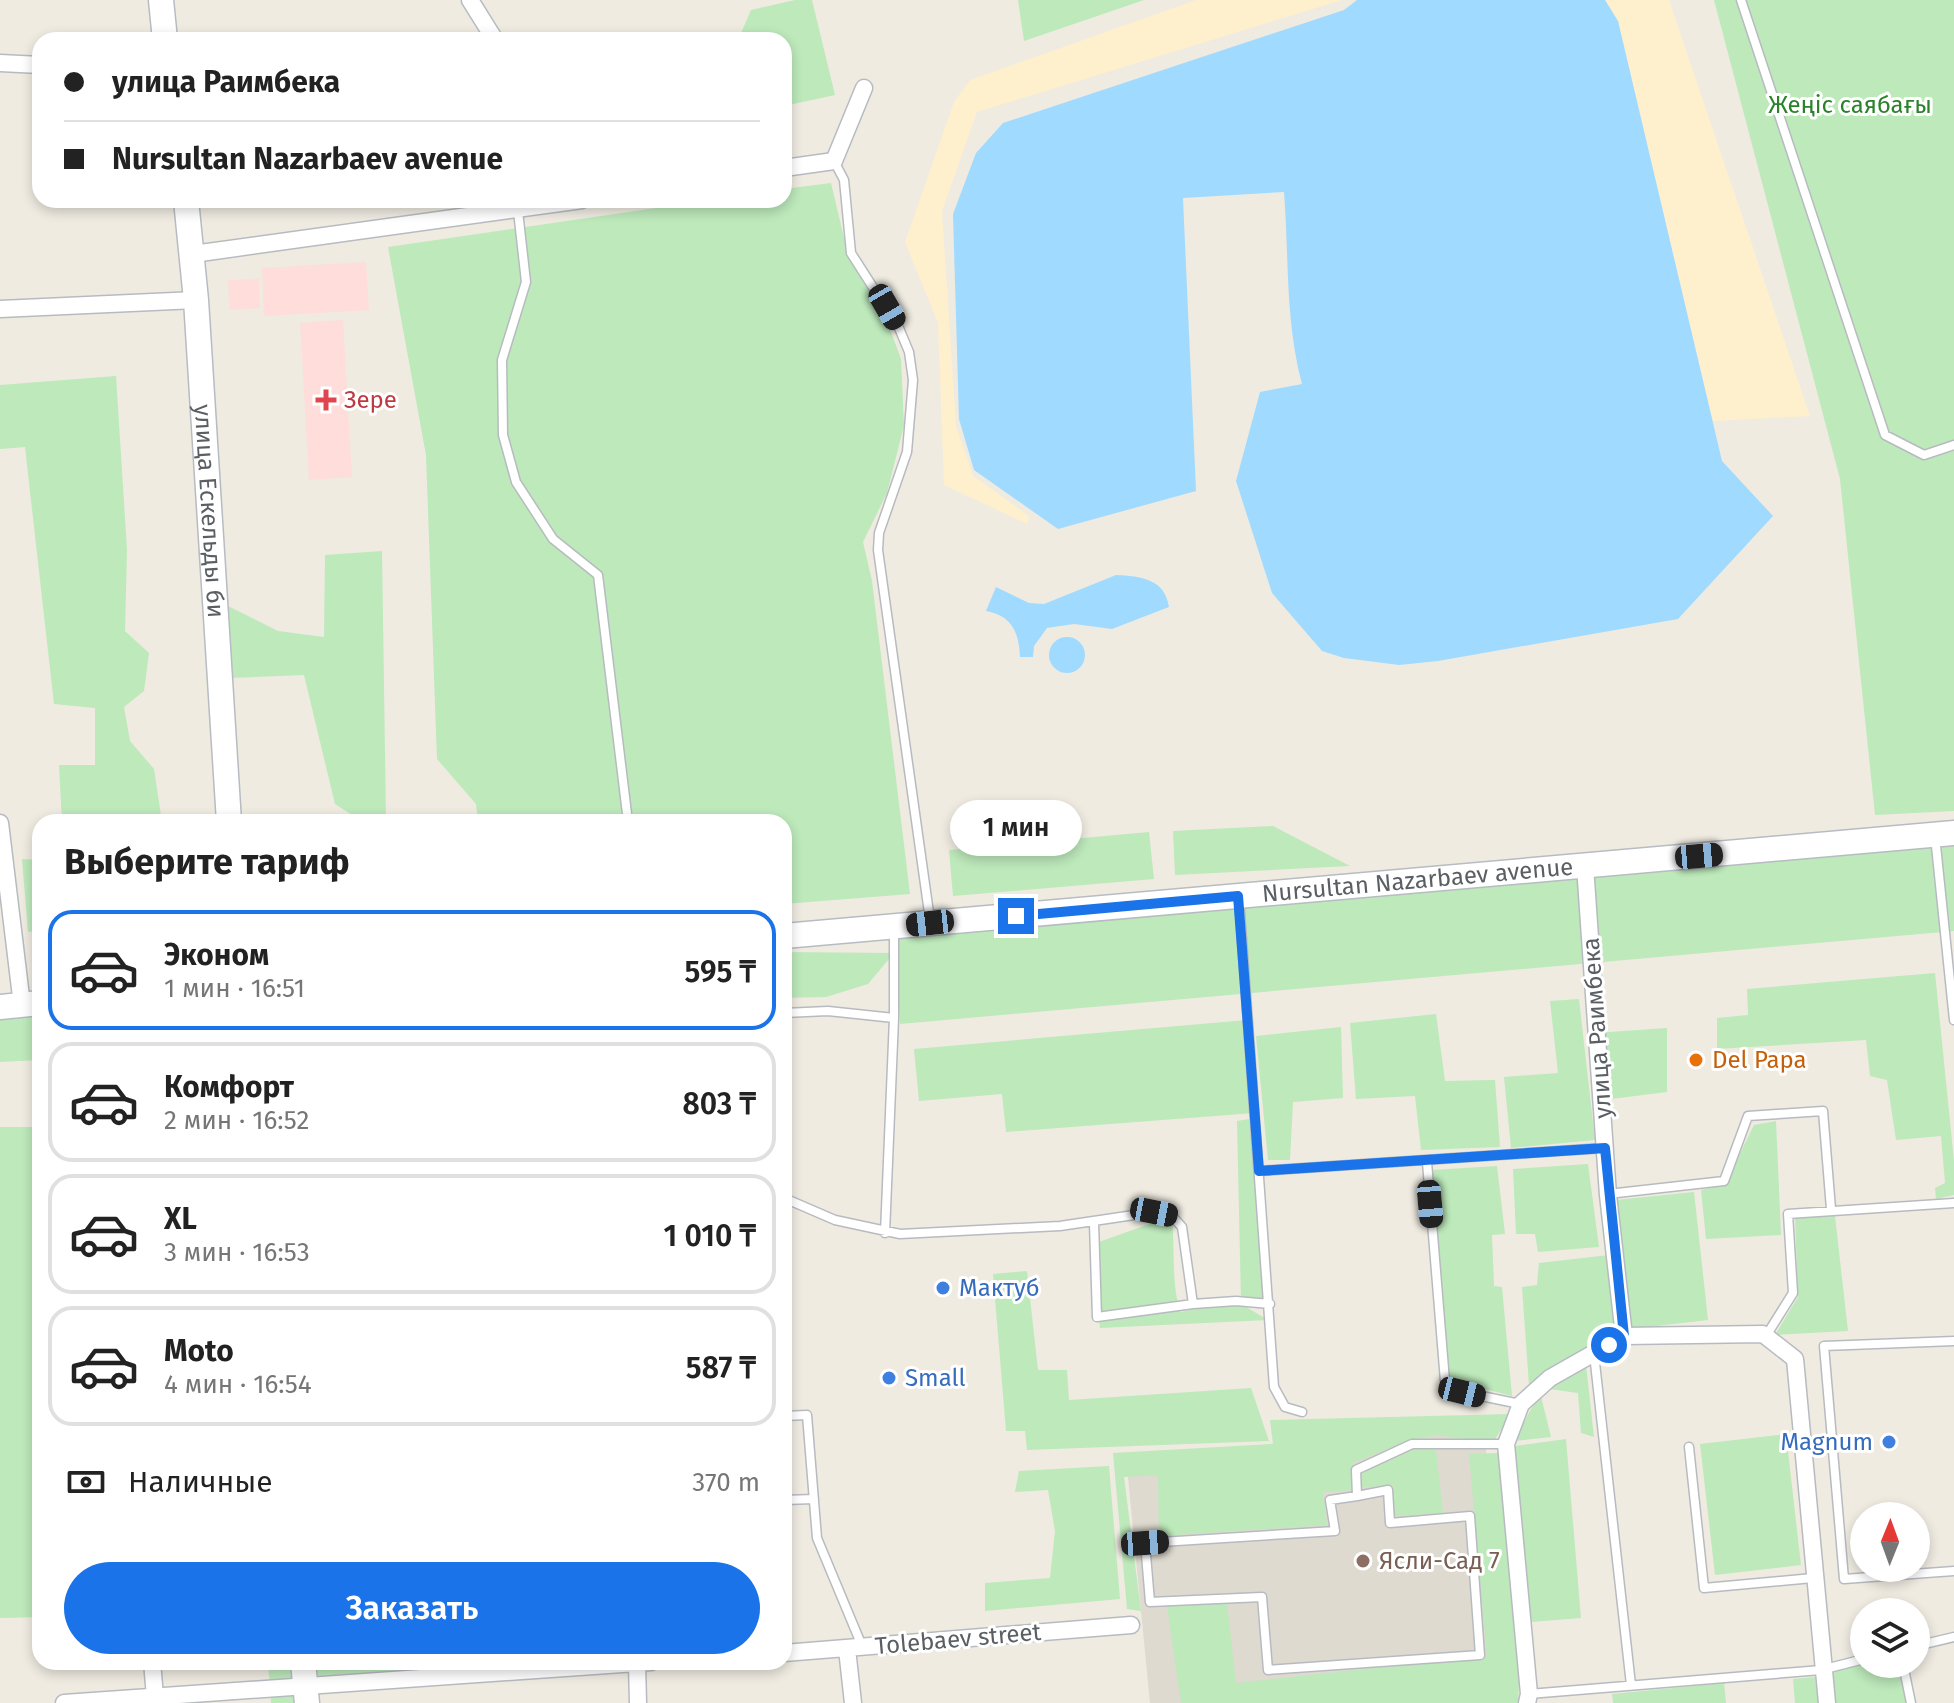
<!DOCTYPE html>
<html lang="ru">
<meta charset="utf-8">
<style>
body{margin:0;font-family:"Fira Sans",sans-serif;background:#f6f6f6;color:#222;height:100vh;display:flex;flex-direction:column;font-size:30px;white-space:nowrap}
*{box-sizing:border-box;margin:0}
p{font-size:26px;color:#767676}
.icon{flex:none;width:44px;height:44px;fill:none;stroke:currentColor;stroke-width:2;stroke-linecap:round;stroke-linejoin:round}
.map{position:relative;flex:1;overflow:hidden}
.panel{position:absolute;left:32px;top:814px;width:760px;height:856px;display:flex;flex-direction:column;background:#fff;border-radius:24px;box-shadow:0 4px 12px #0003}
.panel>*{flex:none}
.top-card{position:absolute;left:32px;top:32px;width:760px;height:176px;border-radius:24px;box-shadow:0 4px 12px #0003;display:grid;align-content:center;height:176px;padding:0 32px;background:#fff}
.needle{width:52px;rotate:1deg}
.controls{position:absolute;left:1850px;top:1502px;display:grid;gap:16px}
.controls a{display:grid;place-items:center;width:80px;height:80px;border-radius:50%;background:#fff;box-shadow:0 4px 12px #0003;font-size:40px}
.end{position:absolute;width:36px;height:36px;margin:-18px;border:10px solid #1a73e8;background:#fff;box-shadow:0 0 0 4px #fff}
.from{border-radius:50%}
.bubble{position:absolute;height:56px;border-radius:28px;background:#fff;box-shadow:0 4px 12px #0003;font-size:26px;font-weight:600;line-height:56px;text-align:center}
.car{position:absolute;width:24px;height:48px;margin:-24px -12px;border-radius:10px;box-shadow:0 0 6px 2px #0007;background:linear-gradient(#222 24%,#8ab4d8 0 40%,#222 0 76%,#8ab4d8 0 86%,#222 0)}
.top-card b{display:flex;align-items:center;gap:28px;height:76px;font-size:30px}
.top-card b+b{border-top:2px solid #e0e0e0}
.top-card i{width:20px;height:20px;background:#222}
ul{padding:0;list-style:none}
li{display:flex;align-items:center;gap:24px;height:120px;margin:0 16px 12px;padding:0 16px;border:4px solid #e0e0e0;border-radius:24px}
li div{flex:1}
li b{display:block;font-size:30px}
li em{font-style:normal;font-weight:600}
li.selected{border-color:#1a73e8}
li>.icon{width:72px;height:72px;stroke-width:1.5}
h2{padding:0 32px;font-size:36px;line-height:96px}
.pay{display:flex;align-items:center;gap:20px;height:88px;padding:0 32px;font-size:30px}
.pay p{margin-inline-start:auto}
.primary-button{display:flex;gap:16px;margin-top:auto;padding:16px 32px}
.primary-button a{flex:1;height:92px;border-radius:48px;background:#1a73e8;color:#fff;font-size:32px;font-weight:600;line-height:92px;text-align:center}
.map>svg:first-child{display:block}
.education{fill:#dedad0}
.medical{fill:#fedddb}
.green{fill:#bde9bb}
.sand{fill:#fef0cd}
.water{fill:#a1daff}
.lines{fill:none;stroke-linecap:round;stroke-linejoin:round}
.lane-casing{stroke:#b7bbc0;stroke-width:11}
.street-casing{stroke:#b7bbc0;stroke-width:19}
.secondary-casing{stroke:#b7bcc2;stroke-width:27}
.lane{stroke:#fff;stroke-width:8}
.street{stroke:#fff;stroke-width:16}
.secondary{stroke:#fff;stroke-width:24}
.route{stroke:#1a73e8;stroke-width:10}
.health-dot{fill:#e0444e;stroke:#fff;stroke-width:3}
.food-dot{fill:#e8710a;stroke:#fff;stroke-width:3}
.shop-dot{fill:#3f7fe0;stroke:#fff;stroke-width:3}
.education-dot{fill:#8d6e63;stroke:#fff;stroke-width:3}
.labels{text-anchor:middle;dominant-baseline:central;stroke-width:6;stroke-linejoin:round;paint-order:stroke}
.park-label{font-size:24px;fill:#2b822b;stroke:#fff}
.health-label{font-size:24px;fill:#be3a42;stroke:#fff;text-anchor:start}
.street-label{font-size:24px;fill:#5a5f64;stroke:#fff}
.food-label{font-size:24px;fill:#c56008;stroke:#fff;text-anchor:start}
.shop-label{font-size:24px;fill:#366cbe;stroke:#fff;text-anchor:start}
.education-label{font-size:24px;fill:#785e54;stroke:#fff;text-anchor:start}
</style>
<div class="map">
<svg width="1954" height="1703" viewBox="0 0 1954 1703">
<rect width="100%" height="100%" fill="#efebe1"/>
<path class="education" d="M1484,1426L1507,1703H1150L1126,1457Z"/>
<path class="medical" d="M366,262L369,310L264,316L262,268Z
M259,279L260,308L230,310L228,280Z
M343,320L352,477L309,480L300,323Z"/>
<path class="green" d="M795,0H812L835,95L784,106V40H738L751,10Z
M1018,0H1144L1024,41Z
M1714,0H1954V811L1875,815L1840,479Z
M831,183L848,255L883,310L901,359L904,425L887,493L863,542L872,581L910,894L784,904V822H478L476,804L437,759L426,455L388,247L711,200H784V189Z
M116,376L127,550L125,631L149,653L144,691L124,707L130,741L154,769L162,822H62L59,765H95V708L54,704L25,447L0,449V385Z
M382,551L386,822H363L335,804L304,675L229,678L224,604L278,631L324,637L325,555Z
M1273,826L1350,866L1175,875L1173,831Z
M1149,832L1154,879L953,896L949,850Z
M1954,833V931L900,1024L894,927Z
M22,859L40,860V930L28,932Z
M784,952L894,953L868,984L826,997L784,998Z
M1935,973L1954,1161V1195L1936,1199L1935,1188L1945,1183L1941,1136L1896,1140L1887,1080L1870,1076L1866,1040L1717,1049V1018L1748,1015L1747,989Z
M1579,999L1595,1140L1511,1148L1504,1077L1558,1073L1550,1001Z
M40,1011V1060L0,1062V1014Z
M1436,1014L1445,1081L1495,1080L1500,1147L1421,1150L1415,1096L1356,1099L1350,1023Z
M1247,1020L1254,1113L1006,1132L1002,1094L919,1101L914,1049Z
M1341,1027L1343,1098L1293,1102L1290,1160H1268L1256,1036Z
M1667,1028V1092L1603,1100L1595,1033Z
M1249,1119L1267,1297L1241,1301L1237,1121Z
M1776,1121L1781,1235L1706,1239L1701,1190L1725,1184L1754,1125Z
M0,1127H40V1617L0,1618Z
M1588,1164L1599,1247L1538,1252L1535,1234H1516L1513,1169Z
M1497,1166L1505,1234L1492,1235L1494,1286L1502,1287L1512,1396L1446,1379L1432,1170Z
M1694,1192L1708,1320L1630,1329L1616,1200Z
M1172,1216C1175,1249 1171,1281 1180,1312L1236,1301L1268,1320L1100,1328L1093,1271L1096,1243Z
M1835,1216L1848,1331L1775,1335L1798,1297L1795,1218Z
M1609,1255L1617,1331L1529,1385L1522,1287L1537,1285L1539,1263Z
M1027,1271L1038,1370H1067L1069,1400L1251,1388L1269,1441L1027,1450L1025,1431H1006L993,1274Z
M1586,1365L1594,1437L1581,1433L1578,1393L1549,1389Z
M1540,1392L1551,1437L1514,1441Z
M1511,1414L1492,1444L1437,1435L1404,1442L1353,1463V1490L1323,1492L1327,1525L1159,1536L1158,1475L1124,1477L1141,1611L1127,1609L1113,1453L1273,1444L1270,1420Z
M1786,1434L1801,1565L1715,1575L1700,1444Z
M1566,1439L1581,1618L1531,1622L1515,1446Z
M1413,1450H1436L1443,1513L1394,1516L1393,1486L1361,1487L1360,1473Z
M1499,1453L1520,1664L1518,1703H1181L1167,1606L1227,1602L1236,1683L1487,1656L1469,1454Z
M1109,1466L1120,1599L985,1611V1583L1050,1578L1055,1531L1048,1490L1015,1492L1019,1471Z
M1864,1659V1664H1903L1911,1703H1827L1821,1670Z
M268,1662H292L296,1703H271Z
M312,1662H472V1670L314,1676Z
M1815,1677L1818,1703H1795L1793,1679Z
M1724,1683L1726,1703H1613L1612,1694Z"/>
<path class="sand" d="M1196,0H1342L977,112L942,211L956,426L973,476L1029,516L1027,524L944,485L938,323L905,242L954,102L970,80Z
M1605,0H1669L1810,416L1713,421L1618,21Z"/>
<path class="water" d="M1357,0H1605L1618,21L1722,461L1773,516L1678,619L1438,661L1399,665L1344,658L1322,651L1272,593L1236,481L1260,392L1302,384C1285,321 1289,256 1284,192L1183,198L1196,491L1058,529L974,470L959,419L953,214L976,153L1003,123L1344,10Z
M1116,575C1141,576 1165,579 1169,607L1112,629L1074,624L1047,628L1034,646L1033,657H1020C1019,632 1012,616 986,611L996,587L1029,603L1044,604Z
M1049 655a18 18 0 1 1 36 0a18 18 0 1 1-36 0Z"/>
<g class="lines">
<defs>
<path id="lane" d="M1741,0L1885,435L1924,455L1954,445
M834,161L844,180L851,253L899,328L909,352L913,380L907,452L879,533L878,550L930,920
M518,211L526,282L502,360L503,435L516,482L553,539L598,575L628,822
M1935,836L1954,1020
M1239,898L1274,1387L1285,1407L1302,1412
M784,1013L828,1011L894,1018V929
M1427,1162L1445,1381L1462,1392L1520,1404
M1259,1171L1604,1148
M1608,1194L1724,1181L1748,1116L1823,1111L1831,1209
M784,1198L835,1220L900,1234L1060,1226L1154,1212L1172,1216L1182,1227L1193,1304L1236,1301L1270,1304
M1094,1223L1097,1317L1193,1304
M885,1233L894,1018
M1766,1336L1793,1293L1788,1214L1954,1203
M1954,1341L1824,1346L1844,1579L1954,1571
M1594,1354L1631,1685
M784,1416L807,1415L817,1538L862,1646
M1689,1447L1704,1588L1813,1578
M1357,1496L1388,1490L1390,1523L1470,1516L1480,1655L1268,1670L1262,1597L1150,1602L1145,1543L1335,1531L1330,1500L1357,1496L1356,1470L1412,1444H1506
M784,1500L814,1499
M1916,1646L1954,1637
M1903,1664L1911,1703
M1529,1694L1821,1670L1864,1659"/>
<path id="street" d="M470,0L495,40
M0,63L40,65
M784,168L834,161L864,88
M193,254L582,200
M0,309L196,300
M0,823L22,1005
M1585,866L1608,1195L1624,1336L1763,1334L1795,1359L1827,1703
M847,1649L853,1703
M784,1653L1131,1625
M152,1662L155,1697
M637,1663L638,1703
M64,1703L651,1662
M1527,1703L1529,1694L1506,1444L1521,1404L1550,1378L1624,1336"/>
<g id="secondary">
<path d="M161,0L165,40"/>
<path id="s1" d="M186,200L196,300L229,822"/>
<path id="s2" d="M784,936L1954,833"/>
<path d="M0,1007L40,1003"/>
<path d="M303,1662L307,1703"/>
</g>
</defs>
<use href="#lane" class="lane-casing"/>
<use href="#street" class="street-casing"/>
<use href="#secondary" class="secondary-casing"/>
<use href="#lane" class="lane"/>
<use href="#street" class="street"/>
<use href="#secondary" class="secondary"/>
</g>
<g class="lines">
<path class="route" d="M1016,916L1238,896L1259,1171L1605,1148L1624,1336L1609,1345"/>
</g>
<path class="health-dot" d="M322 388h8v8h8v8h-8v8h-8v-8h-8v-8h8z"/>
<circle class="food-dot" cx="1696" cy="1060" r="8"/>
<g class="shop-dot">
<circle cx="943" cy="1288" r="8"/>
<circle cx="889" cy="1378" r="8"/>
<circle cx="1889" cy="1442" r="8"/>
</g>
<circle class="education-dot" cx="1363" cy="1561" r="8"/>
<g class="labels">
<g class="park-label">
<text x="1850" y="105">Жеңіс саябағы</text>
</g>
<g class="health-label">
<text x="344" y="400">Зере</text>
</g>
<g class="street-label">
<text stroke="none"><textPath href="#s1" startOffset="312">улица Ескельды би</textPath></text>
<text stroke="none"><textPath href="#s2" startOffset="636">Nursultan Nazarbaev avenue</textPath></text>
<text transform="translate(1597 1028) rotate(-94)">улица Раимбека</text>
<text transform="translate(958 1639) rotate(-5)">Tolebaev street</text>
</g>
<g class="food-label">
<text x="1712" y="1060">Del Papa</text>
</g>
<g class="shop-label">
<text x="959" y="1288">Мактуб</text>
<text x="905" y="1378">Small</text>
<text x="1873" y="1442" text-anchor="end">Magnum</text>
</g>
<g class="education-label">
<text x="1379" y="1561">Ясли-Сад 7</text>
</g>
</g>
</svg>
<div class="controls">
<a><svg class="needle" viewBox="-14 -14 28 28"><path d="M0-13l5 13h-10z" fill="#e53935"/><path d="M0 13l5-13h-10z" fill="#767676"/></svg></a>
<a><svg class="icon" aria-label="layers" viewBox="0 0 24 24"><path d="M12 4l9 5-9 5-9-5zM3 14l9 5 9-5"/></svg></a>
</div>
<i class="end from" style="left:1609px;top:1345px"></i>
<i class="end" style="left:1016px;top:916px"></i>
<div class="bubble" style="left:950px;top:800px;width:132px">1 мин</div>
<i class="car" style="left:887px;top:307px;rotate:150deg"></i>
<i class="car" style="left:1699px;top:856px;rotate:85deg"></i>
<i class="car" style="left:930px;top:923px;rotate:264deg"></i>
<i class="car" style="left:1430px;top:1204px;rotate:175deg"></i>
<i class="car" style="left:1154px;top:1212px;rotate:101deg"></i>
<i class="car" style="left:1462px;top:1392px;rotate:104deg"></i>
<i class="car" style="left:1145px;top:1543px;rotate:86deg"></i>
<div class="top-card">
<b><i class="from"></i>улица Раимбека</b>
<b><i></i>Nursultan Nazarbaev avenue</b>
</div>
<section class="panel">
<h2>Выберите тариф</h2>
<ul>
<li class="selected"><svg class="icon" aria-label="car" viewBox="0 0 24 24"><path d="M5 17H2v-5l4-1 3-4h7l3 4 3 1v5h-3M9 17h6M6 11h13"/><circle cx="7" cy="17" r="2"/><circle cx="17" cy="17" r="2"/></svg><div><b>Эконом</b><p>1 мин · 16:51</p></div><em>595 ₸</em></li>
<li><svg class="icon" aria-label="car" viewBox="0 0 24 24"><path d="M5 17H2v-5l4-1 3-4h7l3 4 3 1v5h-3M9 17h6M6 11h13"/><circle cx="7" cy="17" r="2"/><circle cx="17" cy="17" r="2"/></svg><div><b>Комфорт</b><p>2 мин · 16:52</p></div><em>803 ₸</em></li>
<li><svg class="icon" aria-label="car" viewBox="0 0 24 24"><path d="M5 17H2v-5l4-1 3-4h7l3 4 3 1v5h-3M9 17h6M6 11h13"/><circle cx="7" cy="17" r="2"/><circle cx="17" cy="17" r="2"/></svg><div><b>XL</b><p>3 мин · 16:53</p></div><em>1 010 ₸</em></li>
<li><svg class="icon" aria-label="car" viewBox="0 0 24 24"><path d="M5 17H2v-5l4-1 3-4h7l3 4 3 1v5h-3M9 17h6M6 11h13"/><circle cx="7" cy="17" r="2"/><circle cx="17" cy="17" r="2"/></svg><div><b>Moto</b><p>4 мин · 16:54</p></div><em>587 ₸</em></li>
</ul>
<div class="pay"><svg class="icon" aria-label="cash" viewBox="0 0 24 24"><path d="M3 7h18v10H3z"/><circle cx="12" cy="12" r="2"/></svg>Наличные<p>370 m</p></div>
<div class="primary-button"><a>Заказать</a></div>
</section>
</div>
